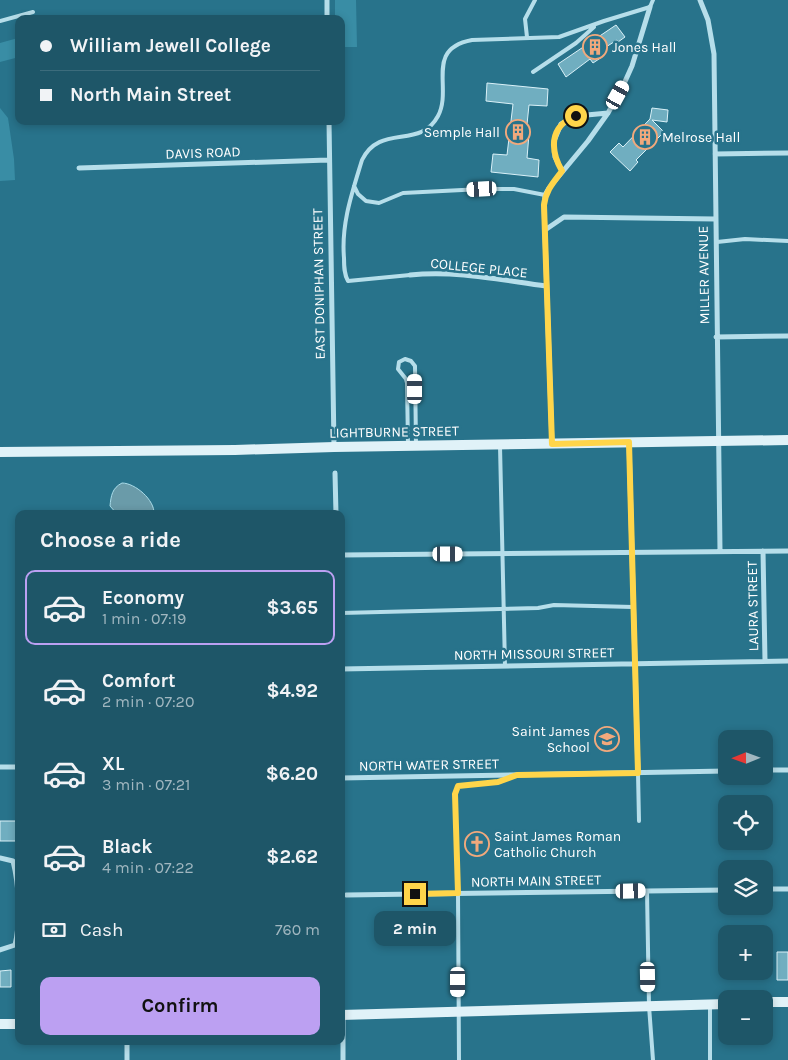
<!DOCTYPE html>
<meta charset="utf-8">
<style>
body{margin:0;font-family:Karla,sans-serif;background:#2b5f71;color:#f1f3f6;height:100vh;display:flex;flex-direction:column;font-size:19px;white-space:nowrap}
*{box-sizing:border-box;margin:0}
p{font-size:16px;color:#a1b7c0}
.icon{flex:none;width:28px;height:28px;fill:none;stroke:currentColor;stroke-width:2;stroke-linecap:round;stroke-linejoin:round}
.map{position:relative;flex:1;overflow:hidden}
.sheet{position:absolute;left:15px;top:510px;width:330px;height:535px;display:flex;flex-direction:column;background:#1e5668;border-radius:10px;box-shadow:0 2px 8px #0003}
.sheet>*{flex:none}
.banner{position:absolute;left:15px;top:15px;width:330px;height:110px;border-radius:10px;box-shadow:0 2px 8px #0003;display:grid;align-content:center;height:110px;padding:0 25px;background:#1e5668}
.needle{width:32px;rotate:269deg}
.fabs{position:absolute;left:718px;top:730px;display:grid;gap:10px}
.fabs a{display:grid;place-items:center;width:55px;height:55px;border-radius:10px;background:#1e5668;box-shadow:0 2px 8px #0003;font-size:25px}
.end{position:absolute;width:22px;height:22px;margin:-11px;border:6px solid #ffd54a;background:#111;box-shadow:0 0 0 2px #111}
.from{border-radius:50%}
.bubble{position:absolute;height:35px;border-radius:10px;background:#1e5668;box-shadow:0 2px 8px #0003;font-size:16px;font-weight:700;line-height:35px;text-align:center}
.car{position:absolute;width:15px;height:30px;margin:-15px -8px;border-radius:6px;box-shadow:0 0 4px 1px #0007;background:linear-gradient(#fff 24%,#345 0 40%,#fff 0 76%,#345 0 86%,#fff 0)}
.banner b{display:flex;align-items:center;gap:18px;height:48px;font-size:19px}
.banner b+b{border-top:1px solid #3c6c7c}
.banner i{width:12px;height:12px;background:#f1f3f6}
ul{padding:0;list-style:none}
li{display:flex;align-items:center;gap:15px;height:75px;margin:0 10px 8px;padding:0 15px;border:2px solid transparent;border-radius:10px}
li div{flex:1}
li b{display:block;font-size:19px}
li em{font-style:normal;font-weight:700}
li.active{border-color:#bca0f2}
li>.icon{width:45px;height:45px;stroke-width:1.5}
h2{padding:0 25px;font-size:22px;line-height:60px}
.pay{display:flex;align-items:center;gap:12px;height:55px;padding:0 25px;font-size:19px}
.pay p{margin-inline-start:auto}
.cta{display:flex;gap:10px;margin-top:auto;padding:10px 25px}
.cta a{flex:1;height:58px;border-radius:10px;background:#bca0f2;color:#111;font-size:20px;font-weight:700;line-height:58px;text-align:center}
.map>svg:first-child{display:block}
.green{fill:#398da5}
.water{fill:#6a9ba9;stroke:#abddea}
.building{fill:#70aec0;stroke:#daf1f8}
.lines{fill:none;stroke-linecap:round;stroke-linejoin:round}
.lane{stroke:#b6deea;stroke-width:4}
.street{stroke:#b6deea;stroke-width:5}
.secondary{stroke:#e0f2f8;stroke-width:10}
.route{stroke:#ffd54a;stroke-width:6}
.labels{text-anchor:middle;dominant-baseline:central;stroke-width:5;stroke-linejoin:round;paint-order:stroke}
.poi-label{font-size:14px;fill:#fff;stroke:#28738b;text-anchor:start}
.street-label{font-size:14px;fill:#fff;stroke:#28738b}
</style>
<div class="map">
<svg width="788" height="1060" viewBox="0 0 788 1060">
<rect width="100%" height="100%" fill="#28738b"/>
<path class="green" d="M335,0H356L357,47H341V19H335Z
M18,38L19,57L0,62V43Z
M0,108L8,118L14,159L15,180L0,181Z"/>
<path class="water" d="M122,483C135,483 155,500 154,514H117L110,506C111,496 112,488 122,483Z"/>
<path class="building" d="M616,25L625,37L618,42L617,40L598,52L602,57L593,63L590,59L566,77L558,64Z
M487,83L548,89L547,106L529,105L526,134H529L527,158L539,160L538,177L491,172L493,154L507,155L513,104L486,101Z
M652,108L668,110L667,122L652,120L664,132L636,160L638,162L630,171L610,152L619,143L623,147L650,119Z
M0,821H18V841H0Z
M777,952H788V980H777Z
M11,970V987H0V971Z"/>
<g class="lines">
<path class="lane" d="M0,21L33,12
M527,37L525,19L535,0
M533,72L576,43L594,27
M354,186L358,194L366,201L379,203L403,193L482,189H514L545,195
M717,242L745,239L788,241
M410,275L348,281C344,274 344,266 344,258C341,224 352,193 362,160C380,123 420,150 438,116C453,88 424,49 472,40L559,37L604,21L650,7L653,0
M408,445L407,383L406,379L398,369L399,362L405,359L411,361L415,366L416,446
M500,446L505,666
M341,613L538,608L554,605L633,607
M638,773L639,821
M647,891L649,1006L653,1060
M710,1005V1060
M459,1060L458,893L455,794L458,786L498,782L515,776"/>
<path class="street" d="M327,0V19
M700,0L708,20L714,54L720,551
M329,121L334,447
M715,154L788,153
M79,168L328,160
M562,171L555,157L554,141L561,124L576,116L608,113
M545,230L564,217L715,219
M410,275C455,270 501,280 546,286
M716,337L788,336
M629,443L638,773
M552,444L544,205L545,195L549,188L588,141L608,113L623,86L632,66L650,7
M335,473L336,514
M763,551L765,661
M341,555L788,551
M341,669L788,661
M0,767H19
M764,770H788
M341,778L726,771
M0,858L13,861C19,885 21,920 15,945L0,950
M764,889H788
M346,895L726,890
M343,1015V1060
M127,1041V1060"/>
<path class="secondary" d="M0,452L235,450L334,447L788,440
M764,1002H788
M341,1015L726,1004
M0,1024H19"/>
</g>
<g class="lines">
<path class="route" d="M415,894L458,893L455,794L458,786L498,782L517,775L638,773L629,442L552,444L544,205C546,190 553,183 562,171C550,150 549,126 576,116"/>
</g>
<defs>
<symbol id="building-ring" viewBox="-11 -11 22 22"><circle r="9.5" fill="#28738b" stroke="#f2a97c" stroke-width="1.5"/><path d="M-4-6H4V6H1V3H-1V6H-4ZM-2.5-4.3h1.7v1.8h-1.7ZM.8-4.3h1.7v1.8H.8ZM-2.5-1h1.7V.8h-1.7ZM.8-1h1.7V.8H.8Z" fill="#f2a97c"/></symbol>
<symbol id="school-ring" viewBox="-11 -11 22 22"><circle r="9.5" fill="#28738b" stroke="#f2a97c" stroke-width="1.5"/><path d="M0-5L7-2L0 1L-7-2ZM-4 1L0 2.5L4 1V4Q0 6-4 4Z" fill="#f2a97c"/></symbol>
<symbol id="church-ring" viewBox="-11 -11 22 22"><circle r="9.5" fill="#28738b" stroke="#f2a97c" stroke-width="1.5"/><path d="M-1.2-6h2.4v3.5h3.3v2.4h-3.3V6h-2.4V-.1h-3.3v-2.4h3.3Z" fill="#f2a97c"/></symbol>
</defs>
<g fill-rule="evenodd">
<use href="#building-ring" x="581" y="33" width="28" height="28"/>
<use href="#building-ring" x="504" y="118" width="28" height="28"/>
<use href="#building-ring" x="631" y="123" width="28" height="28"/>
<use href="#school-ring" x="593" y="725" width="28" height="28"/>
<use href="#church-ring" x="463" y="830" width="28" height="28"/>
</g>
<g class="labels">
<g class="poi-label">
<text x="612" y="47">Jones Hall</text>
<text x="500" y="132" text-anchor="end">Semple Hall</text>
<text x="662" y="137">Melrose Hall</text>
<text x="590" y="731" text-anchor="end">Saint James<tspan x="590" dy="16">School</tspan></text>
<text x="494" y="836">Saint James Roman<tspan x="494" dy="16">Catholic Church</tspan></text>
</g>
<g class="street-label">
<text transform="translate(203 153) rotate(-2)">DAVIS ROAD</text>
<text transform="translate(479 268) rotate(6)">COLLEGE PLACE</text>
<text transform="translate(704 275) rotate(-91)">MILLER AVENUE</text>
<text transform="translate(319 284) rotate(-91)">EAST DONIPHAN STREET</text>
<text transform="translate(394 432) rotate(-1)">LIGHTBURNE STREET</text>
<text transform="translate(753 606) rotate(-91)">LAURA STREET</text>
<text transform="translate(534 654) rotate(-1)">NORTH MISSOURI STREET</text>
<text transform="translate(429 765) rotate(-1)">NORTH WATER STREET</text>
<text transform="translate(536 881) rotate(-1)">NORTH MAIN STREET</text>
</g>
</g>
</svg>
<div class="fabs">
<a><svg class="needle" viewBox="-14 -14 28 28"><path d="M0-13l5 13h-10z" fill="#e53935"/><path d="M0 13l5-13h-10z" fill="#a1b7c0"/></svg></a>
<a><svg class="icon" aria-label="locate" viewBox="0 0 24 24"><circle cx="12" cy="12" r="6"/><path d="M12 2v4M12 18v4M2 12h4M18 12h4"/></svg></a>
<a><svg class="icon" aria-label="layers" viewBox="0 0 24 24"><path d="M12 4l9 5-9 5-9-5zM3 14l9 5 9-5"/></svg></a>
<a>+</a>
<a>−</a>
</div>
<i class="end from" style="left:576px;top:116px"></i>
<i class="end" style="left:415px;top:894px"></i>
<div class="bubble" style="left:374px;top:911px;width:82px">2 min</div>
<i class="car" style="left:618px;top:95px;rotate:29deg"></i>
<i class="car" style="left:482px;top:189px;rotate:267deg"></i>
<i class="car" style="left:415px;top:389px;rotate:0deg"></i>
<i class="car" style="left:448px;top:554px;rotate:90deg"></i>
<i class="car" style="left:631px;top:891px;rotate:89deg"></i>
<i class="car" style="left:648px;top:977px;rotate:179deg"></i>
<i class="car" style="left:458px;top:982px;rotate:180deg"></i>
<div class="banner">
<b><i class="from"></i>William Jewell College</b>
<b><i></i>North Main Street</b>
</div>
<section class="sheet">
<h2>Choose a ride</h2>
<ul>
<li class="active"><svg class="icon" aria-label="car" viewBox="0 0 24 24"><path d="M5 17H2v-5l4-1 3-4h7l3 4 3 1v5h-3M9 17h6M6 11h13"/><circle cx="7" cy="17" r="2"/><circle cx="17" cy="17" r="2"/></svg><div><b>Economy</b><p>1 min · 07:19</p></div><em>$3.65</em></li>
<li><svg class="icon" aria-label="car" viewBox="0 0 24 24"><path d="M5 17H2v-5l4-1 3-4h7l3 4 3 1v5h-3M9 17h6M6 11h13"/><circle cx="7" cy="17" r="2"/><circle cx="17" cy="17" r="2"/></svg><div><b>Comfort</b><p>2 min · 07:20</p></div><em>$4.92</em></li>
<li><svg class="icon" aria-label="car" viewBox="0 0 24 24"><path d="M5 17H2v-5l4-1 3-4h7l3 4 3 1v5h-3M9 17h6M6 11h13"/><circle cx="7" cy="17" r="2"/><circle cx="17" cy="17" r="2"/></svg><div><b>XL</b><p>3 min · 07:21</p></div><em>$6.20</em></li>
<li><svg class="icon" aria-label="car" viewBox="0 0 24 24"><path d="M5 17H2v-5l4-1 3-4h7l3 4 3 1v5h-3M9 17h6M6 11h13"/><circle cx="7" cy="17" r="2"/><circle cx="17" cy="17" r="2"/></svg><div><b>Black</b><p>4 min · 07:22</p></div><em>$2.62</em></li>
</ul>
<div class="pay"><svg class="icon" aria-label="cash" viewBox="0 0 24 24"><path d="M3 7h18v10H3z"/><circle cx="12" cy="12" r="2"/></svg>Cash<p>760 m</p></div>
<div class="cta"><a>Confirm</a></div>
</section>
</div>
